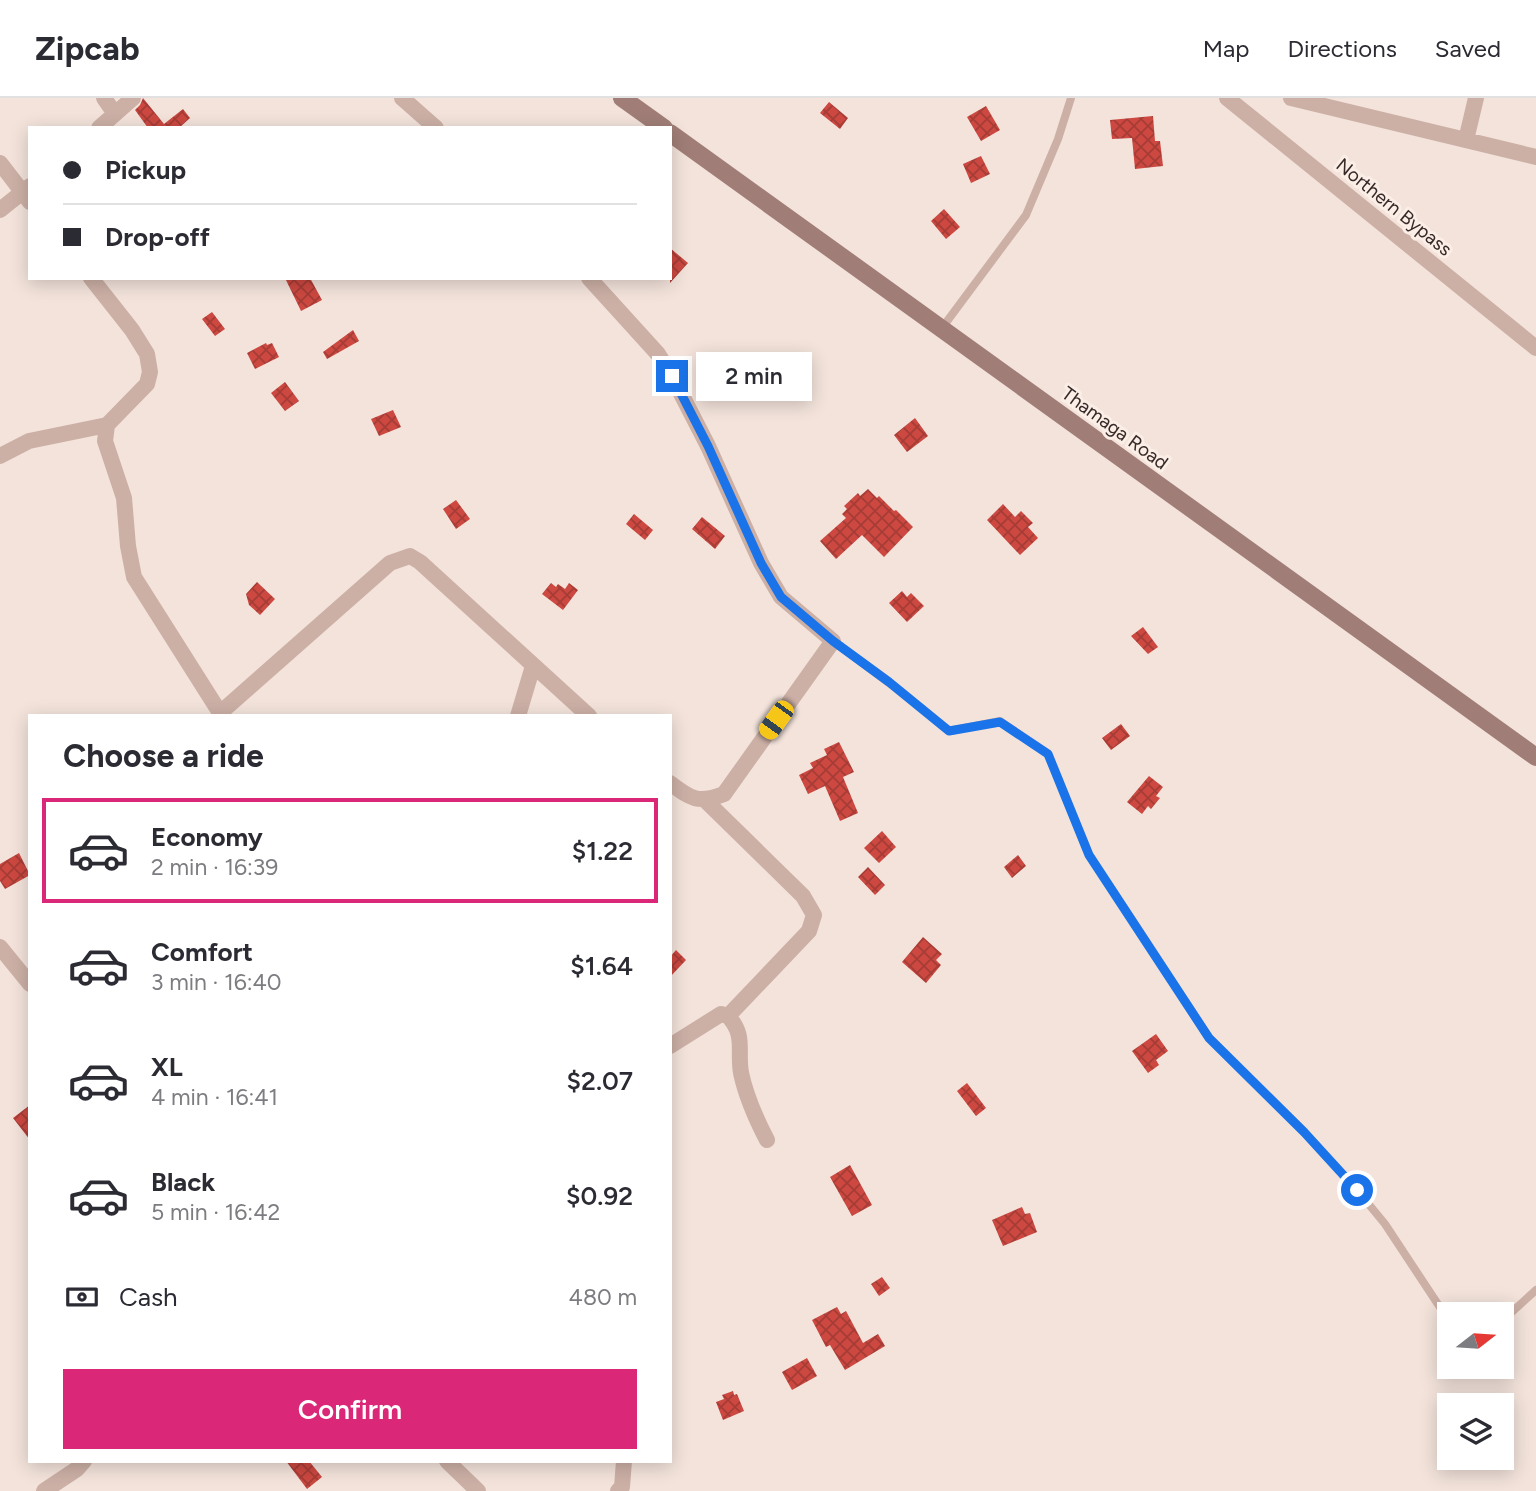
<!DOCTYPE html>
<meta charset="utf-8">
<style>
body{margin:0;font-family:Figtree,sans-serif;background:#f7f7f7;color:#2b2b33;height:100vh;display:flex;flex-direction:column;font-size:26px;white-space:nowrap}
*{box-sizing:border-box;margin:0}
p{font-size:23px;color:#7c7c81}
.icon{flex:none;width:38px;height:38px;fill:none;stroke:currentColor;stroke-width:2;stroke-linecap:round;stroke-linejoin:round}
.map{position:relative;flex:1;overflow:hidden}
.panel{position:absolute;left:28px;top:616px;width:644px;height:749px;display:flex;flex-direction:column;background:#fff;border-radius:0px;box-shadow:0 4px 18px #0003}
.panel>*{flex:none}
.hud{position:absolute;left:28px;top:28px;width:644px;height:154px;border-radius:0px;box-shadow:0 4px 18px #0003;display:grid;align-content:center;height:154px;padding:0 35px;background:#fff}
.needle{width:46px;rotate:73deg}
.buttons{position:absolute;left:1437px;top:1204px;display:grid;gap:14px}
.buttons a{display:grid;place-items:center;width:77px;height:77px;border-radius:0px;background:#fff;box-shadow:0 4px 18px #0003;font-size:35px}
.end{position:absolute;width:32px;height:32px;margin:-16px;border:9px solid #1a73e8;background:#fff;box-shadow:0 0 0 4px #fff}
.from{border-radius:50%}
.bubble{position:absolute;height:49px;border-radius:0px;background:#fff;box-shadow:0 4px 18px #0003;font-size:23px;font-weight:600;line-height:49px;text-align:center}
.car{position:absolute;width:21px;height:42px;margin:-21px -10px;border-radius:9px;box-shadow:0 0 5px 2px #0007;background:linear-gradient(#f5c518 24%,#345 0 40%,#f5c518 0 76%,#345 0 86%,#f5c518 0)}
.hud b{display:flex;align-items:center;gap:24px;height:66px;font-size:26px}
.hud b+b{border-top:2px solid #e1e1e2}
.hud i{width:18px;height:18px;background:#2b2b33}
ul{padding:0;list-style:none}
li{display:flex;align-items:center;gap:21px;height:105px;margin:0 14px 10px;padding:0 21px;border:4px solid transparent;border-radius:0px}
li div{flex:1}
li b{display:block;font-size:26px}
li em{font-style:normal;font-weight:600}
li.active{border-color:#db2777}
li>.icon{width:63px;height:63px;stroke-width:1.5}
h2{padding:0 35px;font-size:32px;line-height:84px}
.pay{display:flex;align-items:center;gap:18px;height:77px;padding:0 35px;font-size:26px}
.pay p{margin-inline-start:auto}
.action{display:flex;gap:14px;margin-top:auto;padding:14px 35px}
.action a{flex:1;height:80px;border-radius:0px;background:#db2777;color:#fff;font-size:28px;font-weight:600;line-height:80px;text-align:center}
header{display:flex;align-items:center;gap:42px;box-sizing:border-box;height:98px;padding:0 35px;background:#fff;border-bottom:2px solid #e1e1e2}
header strong{font-size:33px}
nav{display:flex;gap:38px;margin-inline-start:auto;font-size:24px}
.map>svg:first-child{display:block}
.building{fill:url(#building-cross-hatch)}
.lines{fill:none;stroke-linecap:round;stroke-linejoin:round}
.lane{stroke:#ccb0a6;stroke-width:8}
.street{stroke:#ccb0a6;stroke-width:16}
.secondary{stroke:#a07e77;stroke-width:18}
.route{stroke:#1a73e8;stroke-width:9}
.labels{text-anchor:middle;dominant-baseline:central;stroke-width:6;stroke-linejoin:round;paint-order:stroke}
.street-label{font-size:19px;fill:#372927;stroke:#faeee7}
</style>
<header>
<strong>Zipcab</strong>
<nav><a>Map</a><a>Directions</a><a>Saved</a></nav>
</header>
<div class="map">
<svg width="1536" height="1393" viewBox="0 0 1536 1393">
<defs>
<pattern id="building-cross-hatch" width="8" height="8" patternUnits="userSpaceOnUse" patternTransform="scale(1.75)"><rect width="8" height="8" fill="#cc4840"/><path d="M0 0l8 8M0 8l8-8" fill="none" stroke="#a63c36"/></pattern>
</defs>
<rect width="100%" height="100%" fill="#f3e3db"/>
<path class="building" d="M143,0L164,26L183,11L190,20L179,30H148L135,12L140,7Z
M829,4L848,20L840,31L820,15Z
M986,8L1000,32L981,43L967,19Z
M1153,18L1155,43H1160L1163,68L1135,71L1132,40L1112,41L1110,22Z
M981,58L990,76L971,85L963,66Z
M944,111L960,129L946,141L931,123Z
M670,150L688,165L670,185Z
M285,180H310L322,202L301,213Z
M212,214L225,231L215,238L202,221Z
M353,232L359,243L327,261L323,254Z
M266,245L267,247L272,245L279,259L255,271L247,255Z
M285,284L299,303L285,313L271,295Z
M393,312L401,329L379,338L371,321Z
M915,320L928,338L907,354L894,337Z
M868,391L877,400L879,398L894,413L896,412L913,429L884,459L862,437L836,461L820,443L846,420L842,416L847,411L844,408L858,395L860,398Z
M456,402L470,421L456,431L443,411Z
M1003,406L1015,419L1021,413L1033,425L1028,429L1038,440L1020,457L987,422Z
M634,416L653,432L645,442L626,426Z
M702,419L725,438L715,451L692,431Z
M257,484L275,501L260,517L249,507L246,496Z
M551,485L556,489L558,486L565,491L569,485L578,492L563,512L542,496Z
M902,493L907,499L911,495L924,508L907,524L889,505Z
M1143,529L1158,549L1148,556L1131,538Z
M1121,626L1130,638L1111,652L1102,640Z
M839,644L854,674L843,679L858,715L840,723L825,688L808,696L799,677L813,670L810,665L827,657L824,651Z
M1149,678L1163,689L1156,698L1160,700L1151,711L1148,708L1142,716L1127,704Z
M882,733L896,749L879,765L864,750Z
M19,755L30,777L5,791L0,783V766Z
M1018,757L1026,768L1012,780L1004,769Z
M868,769L885,787L875,797L858,779Z
M923,839L942,856L936,862L941,867L926,885L902,864Z
M676,852L686,862L670,879V859Z
M1156,936L1168,953L1156,962L1159,967L1148,975L1132,953Z
M967,985L986,1010L976,1018L957,993Z
M30,1007V1042L13,1020Z
M850,1067L872,1107L852,1118L830,1079Z
M1022,1109L1025,1116L1030,1115L1037,1134L1003,1148L992,1122Z
M882,1179L890,1190L879,1198L871,1186Z
M837,1209L841,1216L846,1213L863,1245L878,1236L885,1248L845,1272L830,1247L826,1249L812,1222Z
M807,1260L817,1278L792,1292L782,1274Z
M733,1293L734,1297L737,1296L744,1313L723,1322L716,1304L724,1301L722,1297Z
M286,1363H309L322,1379L307,1391Z"/>
<g class="lines">
<path class="lane" d="M942,230L1026,117L1058,41L1071,0
M833,543L889,585L949,633L1000,623L1048,656L1089,757L1209,940L1304,1034L1357,1092L1385,1126L1449,1223
M1502,1223L1536,1192"/>
<path class="street" d="M104,0L115,16
M402,0L436,30
M1227,0L1536,250
M1291,0L1536,59
M99,30L133,0
M1466,42L1476,0
M0,65L30,104
M0,112L30,88
M91,180L132,232L147,256L150,274L147,286L107,327L105,343L124,400L128,448L134,479L222,618
M589,180L658,256L672,278L708,348L761,465L781,499L833,543L724,696C698,706 691,701 670,685
M0,358L29,343L107,327
M220,615L390,465L410,458L420,464L589,618
M518,618L533,568
M706,703L803,798L814,817L809,833L728,918
M0,849L30,886
M670,948L721,916L728,918C746,938 737,951 741,975C746,998 756,1021 767,1042
M447,1363L478,1393
M44,1393L77,1371L84,1363
M618,1393L622,1389L624,1363"/>
<path class="secondary" d="M622,0L664,30
M670,35L1536,659"/>
</g>
<g class="lines">
<path class="route" d="M672,278L708,348L761,465L781,499L833,543L889,584L949,633L1000,624L1048,656L1089,757L1209,940L1304,1034L1357,1092"/>
</g>
<g class="labels">
<g class="street-label">
<text transform="translate(1394 109) rotate(39)">Northern Bypass</text>
<text transform="translate(1115 330) rotate(36)">Thamaga Road</text>
</g>
</g>
</svg>
<div class="buttons">
<a><svg class="needle" viewBox="-14 -14 28 28"><path d="M0-13l5 13h-10z" fill="#e53935"/><path d="M0 13l5-13h-10z" fill="#7c7c81"/></svg></a>
<a><svg class="icon" aria-label="layers" viewBox="0 0 24 24"><path d="M12 4l9 5-9 5-9-5zM3 14l9 5 9-5"/></svg></a>
</div>
<i class="end from" style="left:1357px;top:1092px"></i>
<i class="end" style="left:672px;top:278px"></i>
<div class="bubble" style="left:696px;top:254px;width:116px">2 min</div>
<i class="car" style="left:776px;top:622px;rotate:216deg"></i>
<div class="hud">
<b><i class="from"></i>Pickup</b>
<b><i></i>Drop-off</b>
</div>
<section class="panel">
<h2>Choose a ride</h2>
<ul>
<li class="active"><svg class="icon" aria-label="car" viewBox="0 0 24 24"><path d="M5 17H2v-5l4-1 3-4h7l3 4 3 1v5h-3M9 17h6M6 11h13"/><circle cx="7" cy="17" r="2"/><circle cx="17" cy="17" r="2"/></svg><div><b>Economy</b><p>2 min · 16:39</p></div><em>$1.22</em></li>
<li><svg class="icon" aria-label="car" viewBox="0 0 24 24"><path d="M5 17H2v-5l4-1 3-4h7l3 4 3 1v5h-3M9 17h6M6 11h13"/><circle cx="7" cy="17" r="2"/><circle cx="17" cy="17" r="2"/></svg><div><b>Comfort</b><p>3 min · 16:40</p></div><em>$1.64</em></li>
<li><svg class="icon" aria-label="car" viewBox="0 0 24 24"><path d="M5 17H2v-5l4-1 3-4h7l3 4 3 1v5h-3M9 17h6M6 11h13"/><circle cx="7" cy="17" r="2"/><circle cx="17" cy="17" r="2"/></svg><div><b>XL</b><p>4 min · 16:41</p></div><em>$2.07</em></li>
<li><svg class="icon" aria-label="car" viewBox="0 0 24 24"><path d="M5 17H2v-5l4-1 3-4h7l3 4 3 1v5h-3M9 17h6M6 11h13"/><circle cx="7" cy="17" r="2"/><circle cx="17" cy="17" r="2"/></svg><div><b>Black</b><p>5 min · 16:42</p></div><em>$0.92</em></li>
</ul>
<div class="pay"><svg class="icon" aria-label="cash" viewBox="0 0 24 24"><path d="M3 7h18v10H3z"/><circle cx="12" cy="12" r="2"/></svg>Cash<p>480 m</p></div>
<div class="action"><a>Confirm</a></div>
</section>
</div>
